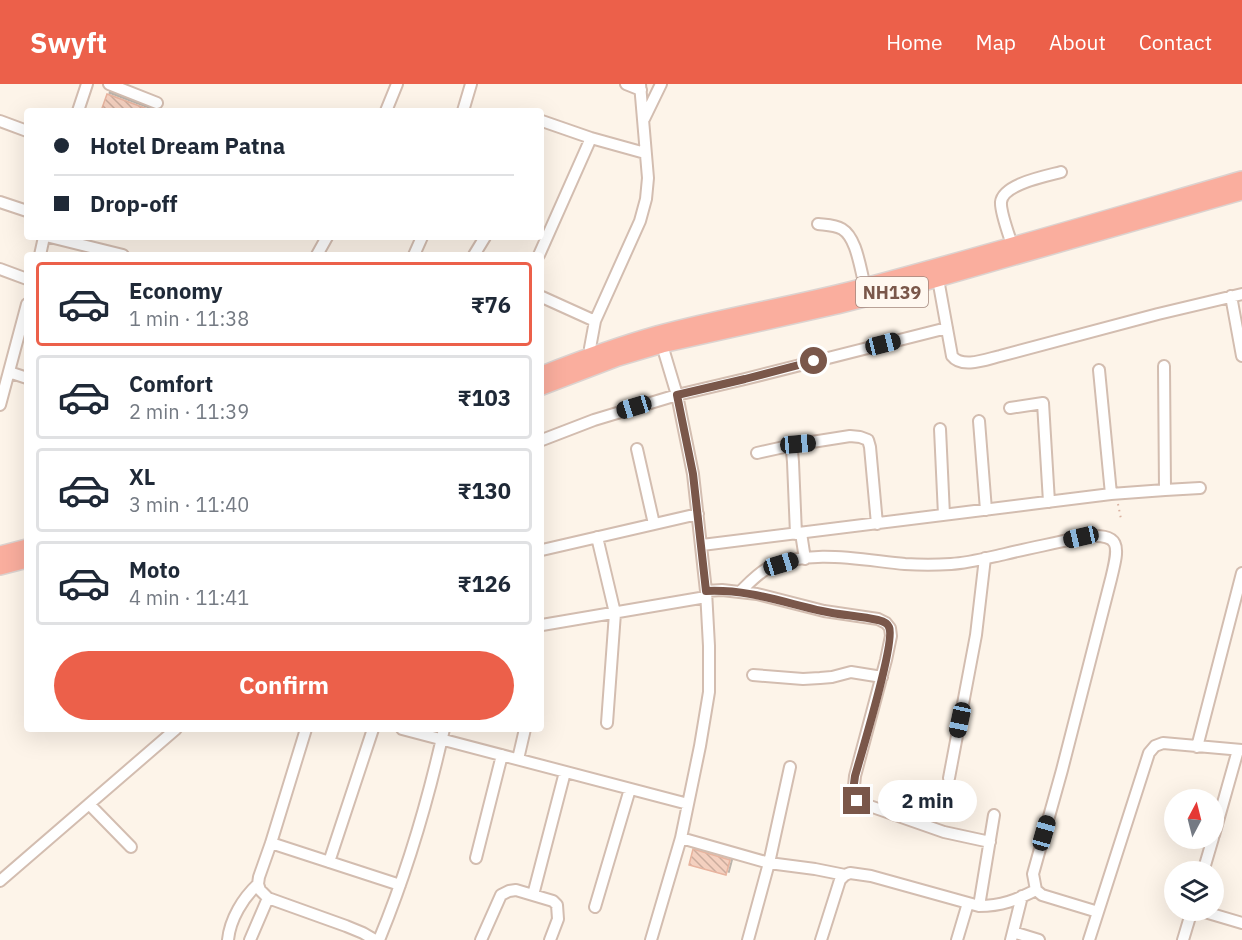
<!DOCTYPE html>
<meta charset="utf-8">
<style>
body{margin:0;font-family:"IBM Plex Sans",sans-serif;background:#f6f6f7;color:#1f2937;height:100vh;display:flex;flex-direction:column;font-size:22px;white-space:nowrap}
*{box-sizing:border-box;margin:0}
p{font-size:20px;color:#747a83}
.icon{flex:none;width:33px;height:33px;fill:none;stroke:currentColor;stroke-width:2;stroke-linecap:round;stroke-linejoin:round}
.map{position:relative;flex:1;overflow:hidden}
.panel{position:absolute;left:24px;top:168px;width:520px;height:480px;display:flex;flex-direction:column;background:#fff;border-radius:6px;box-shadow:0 6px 24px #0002}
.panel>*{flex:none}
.guide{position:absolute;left:24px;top:24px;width:520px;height:132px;border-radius:6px;box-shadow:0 6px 24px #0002;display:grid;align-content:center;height:132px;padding:0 30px;background:#fff}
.needle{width:39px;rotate:7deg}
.tools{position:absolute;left:1164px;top:705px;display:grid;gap:12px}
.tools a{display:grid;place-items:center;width:60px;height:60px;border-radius:50%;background:#fff;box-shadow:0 6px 24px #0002;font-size:30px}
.end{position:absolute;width:27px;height:27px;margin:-14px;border:8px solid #7a574a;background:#fff;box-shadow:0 0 0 3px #fff}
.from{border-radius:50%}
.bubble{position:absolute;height:42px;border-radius:21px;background:#fff;box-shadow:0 6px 24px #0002;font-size:20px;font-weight:700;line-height:42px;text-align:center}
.car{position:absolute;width:18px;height:36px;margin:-18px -9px;border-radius:8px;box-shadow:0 0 4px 2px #0007;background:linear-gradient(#222 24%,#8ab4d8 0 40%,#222 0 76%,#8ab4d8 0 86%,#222 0)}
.guide b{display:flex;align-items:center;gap:21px;height:57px;font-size:22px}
.guide b+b{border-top:2px solid #e0e1e3}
.guide i{width:15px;height:15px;background:#1f2937}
ul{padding:10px 0 0;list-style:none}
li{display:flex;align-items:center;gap:18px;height:84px;margin:0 12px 9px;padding:0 18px;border:3px solid #e0e1e3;border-radius:6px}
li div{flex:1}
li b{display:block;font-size:22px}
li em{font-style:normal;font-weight:700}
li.on{border-color:#ec604a}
li>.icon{width:54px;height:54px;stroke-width:1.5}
.cta{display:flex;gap:12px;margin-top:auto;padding:12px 30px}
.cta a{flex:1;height:69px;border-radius:36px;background:#ec604a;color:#fff;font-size:24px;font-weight:700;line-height:69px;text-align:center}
header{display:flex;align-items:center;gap:36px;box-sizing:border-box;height:84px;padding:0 30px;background:#ec604a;color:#fff}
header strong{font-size:28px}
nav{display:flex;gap:33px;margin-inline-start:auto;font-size:21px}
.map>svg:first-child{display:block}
.building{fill:url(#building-back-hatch);stroke:#e8b49f;stroke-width:1.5;filter:url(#shadow)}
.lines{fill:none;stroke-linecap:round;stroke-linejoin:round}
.minor-casing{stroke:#d3bdb0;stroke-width:14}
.highway-casing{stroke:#dcd3d0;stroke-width:18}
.path{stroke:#dab2a1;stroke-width:2;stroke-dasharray:1.5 4.5;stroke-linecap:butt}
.minor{stroke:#fff;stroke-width:10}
.highway{stroke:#faae9e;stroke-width:15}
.route{stroke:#7a574a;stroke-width:8}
.labels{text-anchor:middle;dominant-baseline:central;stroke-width:5;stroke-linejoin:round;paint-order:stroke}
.shield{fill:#fff8f0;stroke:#a2877c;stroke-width:1.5}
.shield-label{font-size:18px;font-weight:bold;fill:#7a574a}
</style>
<header>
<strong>Swyft</strong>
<nav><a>Home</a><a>Map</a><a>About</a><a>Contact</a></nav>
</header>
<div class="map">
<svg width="1242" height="856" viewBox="0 0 1242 856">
<defs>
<pattern id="building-back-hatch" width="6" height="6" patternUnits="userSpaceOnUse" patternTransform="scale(1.5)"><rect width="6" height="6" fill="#f4d0bf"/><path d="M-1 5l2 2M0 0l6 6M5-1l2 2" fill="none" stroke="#cbac9d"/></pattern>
<filter id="shadow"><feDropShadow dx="3" dy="-3" stdDeviation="0" flood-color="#0004"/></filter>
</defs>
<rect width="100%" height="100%" fill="#fdf4e9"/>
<path class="building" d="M107,10L150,26L149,27H101Z
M693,765L730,776L726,791L689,781Z"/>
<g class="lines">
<defs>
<path id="minor" d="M109,0L157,19
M626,0L641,6
M78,27L87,0
M386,27L397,0
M463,27L471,0
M644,35L661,0
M0,37L27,47
M542,37L591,54L645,69
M0,118L27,127
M818,140C826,141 835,141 842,145C857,154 860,185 865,202
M50,153L123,171
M1014,167C1011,156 1000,129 1001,118C1003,100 1046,92 1061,88
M40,171L44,153
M317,171L327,153
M414,171L422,153
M474,171L485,153
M539,171L591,54
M0,185L27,195
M938,195L952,272C962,285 987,275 1000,272L1158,230L1242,210
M1231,212L1242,272
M542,213L595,237
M594,276L590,264L595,237L640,137L646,115L648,94L640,0
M1164,282L1165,406
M1099,286L1111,410
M9,288L27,294
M0,321L27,220
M1010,324L1043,319L1049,418
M979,337L986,426
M940,345L944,431
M542,356L594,336L677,311L745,295L947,244
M637,365L654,440
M757,369L793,361
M801,449L805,475
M796,450L793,378L792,367L793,361L850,352L860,353L868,356L870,363L877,440
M597,453L615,529L607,639
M702,461L1111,410L1165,406L1200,404
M542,466L698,430
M706,507L722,506L757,510L824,527L878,535L886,539L890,544L891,552L886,576L855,692L853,712L857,717L864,720L944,748L990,758
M740,508C749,499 757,490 768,484C810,464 861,476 905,480C920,481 936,481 951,480C969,479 987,474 1005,470C1030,464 1056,459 1081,453C1123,448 1119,462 1111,495L1062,686L1033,790L1036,806L1042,811L1098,828
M542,541L706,513
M753,591L803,595L820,594L832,593L851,588L882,593
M306,645L271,759L259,793L258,800L260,806L268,814L346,842L363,849L375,856
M402,645L688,720
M1197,663L1242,489
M518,675L525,645
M949,694L976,551L985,474
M89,720L131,763
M1214,751L1238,666
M681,754L769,779L815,785L845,791
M271,759L400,801
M476,774L502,671
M329,778L373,645
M1203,788L1213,754
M0,797L176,645
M533,811L565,688
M979,822L994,731
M595,823L630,705
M1198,826L1242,839
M1013,848L1039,856
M228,856C230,835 243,814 258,800
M250,856L268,814
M379,856C407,788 428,717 444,645
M481,856L501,811L509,807L516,806L553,817L557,821L558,835L550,856
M651,856L681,754L700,662L709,608V562L706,507L693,390L677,311L662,261
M748,856L769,779L790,683
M821,856L840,796L845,791L850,789L871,792L979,822C1002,822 1016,816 1036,806
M957,856L968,819
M1011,856L1022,812
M1089,856L1149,669L1155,662L1163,659L1242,666
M1183,856L1192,826"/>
<path id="highway" d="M542,290C580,275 618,261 657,250C723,232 791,221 857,204C986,170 1114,132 1242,95
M542,303L618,274L662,261L837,222L892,208L1242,108
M0,470L27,463
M0,483L27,476"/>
</defs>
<use href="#minor" class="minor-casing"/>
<use href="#highway" class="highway-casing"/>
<path class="path" d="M1118,420L1121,435"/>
<use href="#minor" class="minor"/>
<use href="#highway" class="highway"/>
</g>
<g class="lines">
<path class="route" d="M814,277L745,295L677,311L693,390L706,507C747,505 782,518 822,527C840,531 859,532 878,536C882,537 887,538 889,543C896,556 861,671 855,692C854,702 851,709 857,717"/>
</g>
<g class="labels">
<rect class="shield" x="856" y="193" width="72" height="30" rx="4.5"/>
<g class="shield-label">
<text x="892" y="208">NH139</text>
</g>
</g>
</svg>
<div class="tools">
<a><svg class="needle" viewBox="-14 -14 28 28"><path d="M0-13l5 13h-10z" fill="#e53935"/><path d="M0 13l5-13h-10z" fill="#747a83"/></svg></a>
<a><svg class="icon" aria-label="layers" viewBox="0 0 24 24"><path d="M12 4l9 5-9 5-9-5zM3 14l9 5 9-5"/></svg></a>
</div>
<i class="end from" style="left:814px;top:277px"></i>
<i class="end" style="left:857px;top:717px"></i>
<div class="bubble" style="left:878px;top:696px;width:99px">2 min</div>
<i class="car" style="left:883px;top:260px;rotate:76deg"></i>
<i class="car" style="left:634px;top:323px;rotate:253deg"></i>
<i class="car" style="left:798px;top:360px;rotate:85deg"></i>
<i class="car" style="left:1081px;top:453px;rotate:257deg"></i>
<i class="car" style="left:781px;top:480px;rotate:73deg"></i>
<i class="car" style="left:960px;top:636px;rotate:192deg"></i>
<i class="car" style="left:1044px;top:749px;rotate:16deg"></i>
<div class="guide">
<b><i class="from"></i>Hotel Dream Patna</b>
<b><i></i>Drop-off</b>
</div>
<section class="panel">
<ul>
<li class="on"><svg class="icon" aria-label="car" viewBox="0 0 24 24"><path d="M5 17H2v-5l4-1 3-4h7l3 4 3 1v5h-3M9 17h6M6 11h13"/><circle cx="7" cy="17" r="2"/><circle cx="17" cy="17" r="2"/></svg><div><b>Economy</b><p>1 min · 11:38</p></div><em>₹76</em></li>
<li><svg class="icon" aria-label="car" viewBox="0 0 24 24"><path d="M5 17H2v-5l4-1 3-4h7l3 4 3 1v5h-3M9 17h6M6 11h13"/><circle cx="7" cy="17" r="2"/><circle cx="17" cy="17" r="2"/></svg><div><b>Comfort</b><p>2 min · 11:39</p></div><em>₹103</em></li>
<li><svg class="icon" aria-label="car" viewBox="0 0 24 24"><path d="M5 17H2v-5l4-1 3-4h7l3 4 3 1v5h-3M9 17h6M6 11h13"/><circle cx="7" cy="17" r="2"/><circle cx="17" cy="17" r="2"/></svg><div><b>XL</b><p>3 min · 11:40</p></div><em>₹130</em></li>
<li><svg class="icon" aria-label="car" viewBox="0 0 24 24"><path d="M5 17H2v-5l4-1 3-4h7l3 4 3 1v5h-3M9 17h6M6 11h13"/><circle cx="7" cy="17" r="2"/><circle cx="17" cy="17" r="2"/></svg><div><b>Moto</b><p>4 min · 11:41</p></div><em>₹126</em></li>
</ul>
<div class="cta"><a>Confirm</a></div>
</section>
</div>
